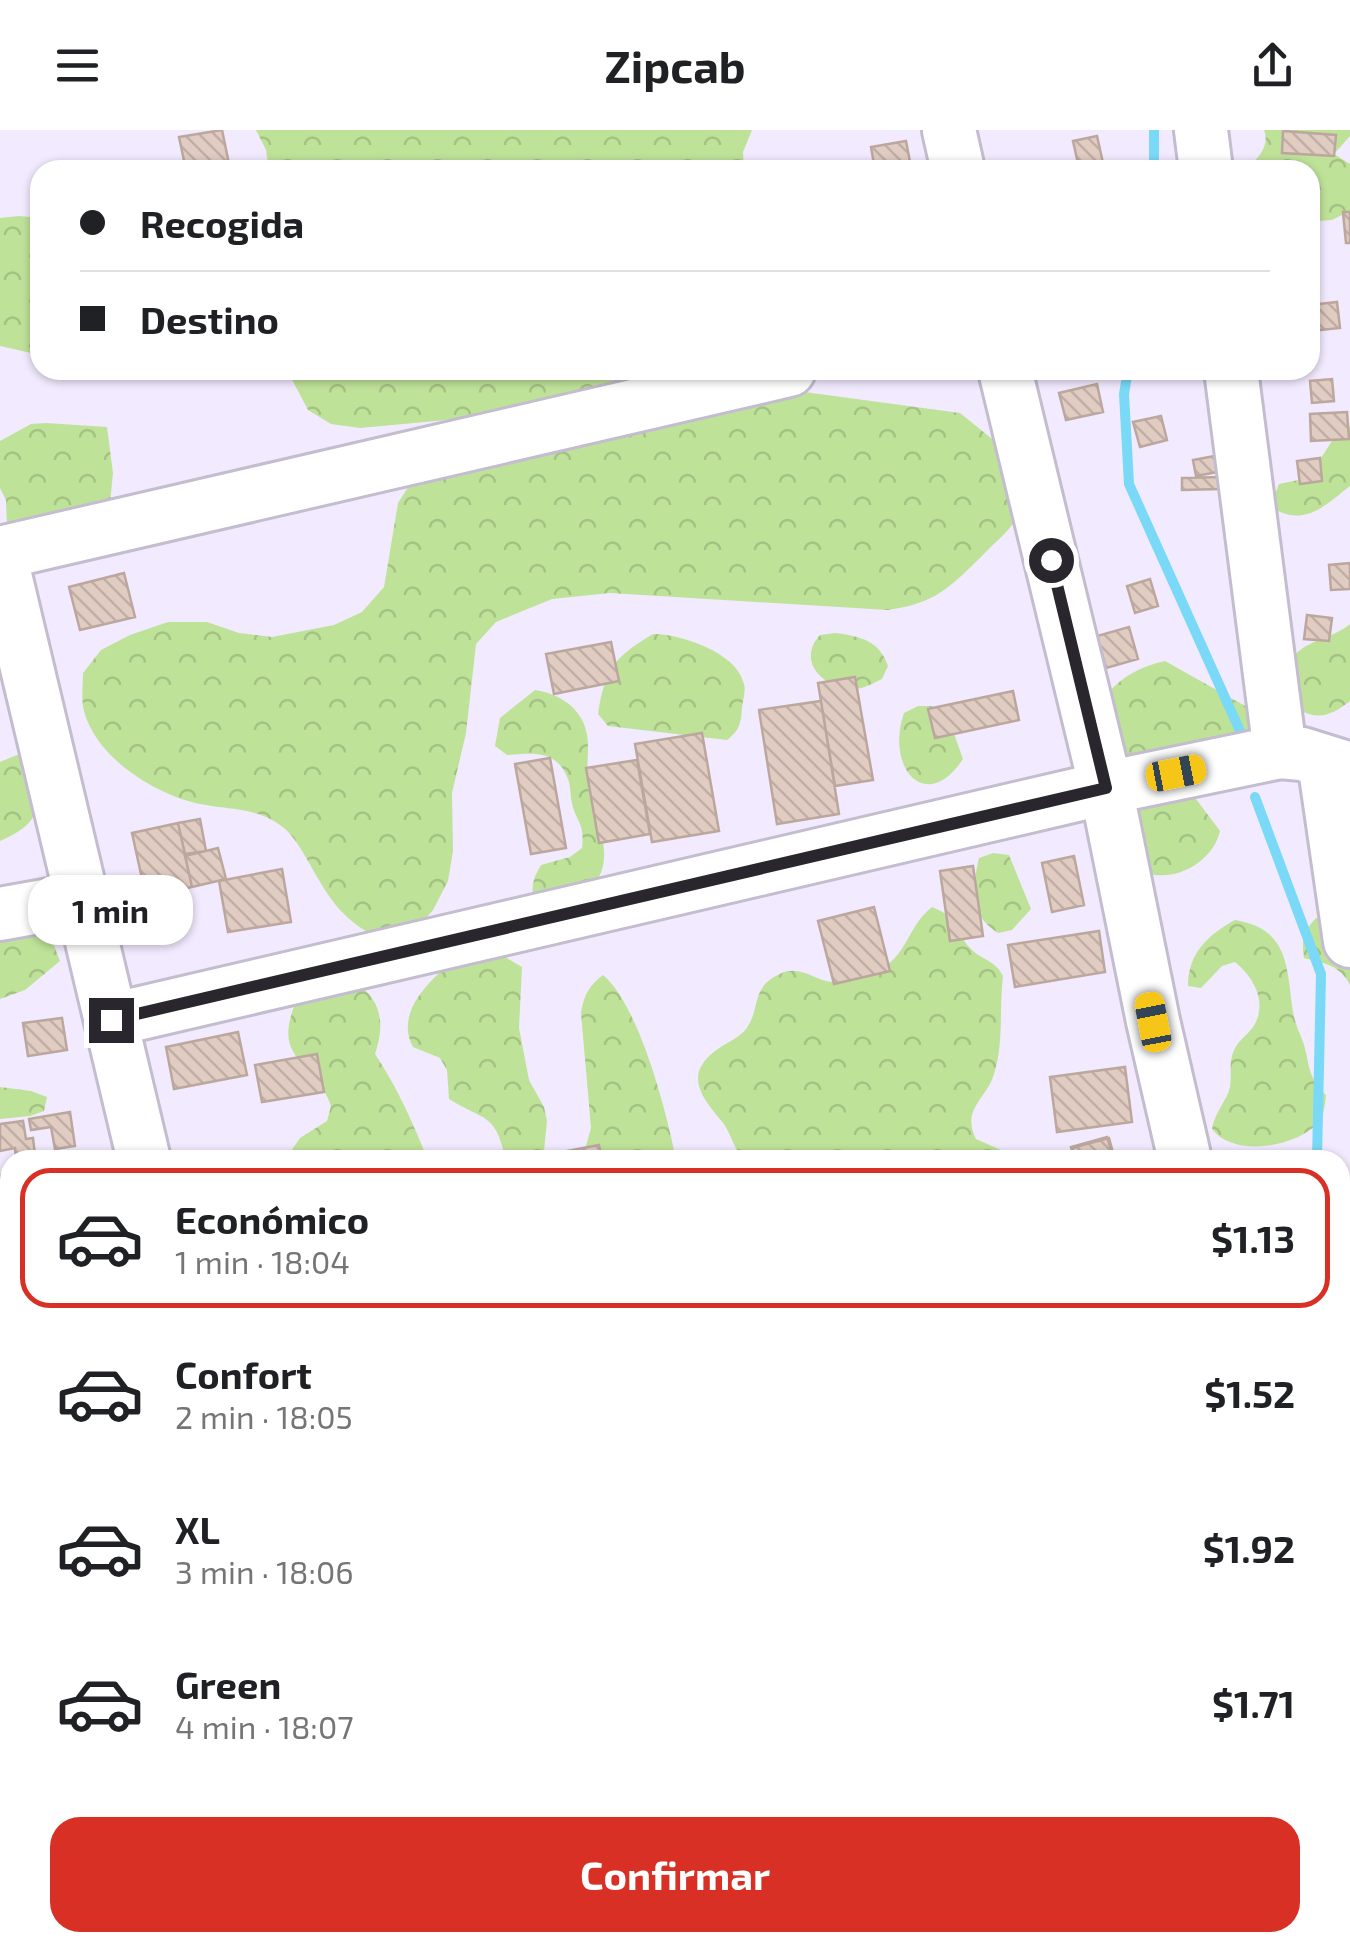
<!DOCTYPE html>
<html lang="es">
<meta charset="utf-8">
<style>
body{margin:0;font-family:"Exo 2",sans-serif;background:#f6f6f6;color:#202124;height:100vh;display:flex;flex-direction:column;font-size:38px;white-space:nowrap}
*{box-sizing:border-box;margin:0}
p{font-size:32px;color:#757577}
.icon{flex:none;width:55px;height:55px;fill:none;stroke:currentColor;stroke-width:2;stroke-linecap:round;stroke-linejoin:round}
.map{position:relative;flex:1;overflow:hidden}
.drawer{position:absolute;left:0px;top:1020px;width:1350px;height:802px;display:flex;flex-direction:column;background:#fff;border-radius:30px 30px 0 0;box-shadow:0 2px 8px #0004}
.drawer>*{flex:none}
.hud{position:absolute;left:30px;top:30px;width:1290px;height:220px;border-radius:30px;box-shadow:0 2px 8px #0004;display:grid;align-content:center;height:220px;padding:0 50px;background:#fff}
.end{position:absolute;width:45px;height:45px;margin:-22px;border:12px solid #29262d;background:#fff;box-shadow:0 0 0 5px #fff}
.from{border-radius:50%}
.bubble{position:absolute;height:70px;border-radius:30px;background:#fff;box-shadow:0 2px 8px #0004;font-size:32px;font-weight:700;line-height:70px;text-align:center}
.car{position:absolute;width:30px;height:60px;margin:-30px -15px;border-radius:12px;box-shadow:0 0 8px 2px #0007;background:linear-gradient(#f5c518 24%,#345 0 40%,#f5c518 0 76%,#345 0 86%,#f5c518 0)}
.hud b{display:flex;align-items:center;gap:35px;height:95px;font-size:38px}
.hud b+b{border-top:2px solid #e0e0e0}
.hud i{width:25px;height:25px;background:#202124}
ul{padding:18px 0 0;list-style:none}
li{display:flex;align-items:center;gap:30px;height:140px;margin:0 20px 15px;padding:0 30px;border:5px solid transparent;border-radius:30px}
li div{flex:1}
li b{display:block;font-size:38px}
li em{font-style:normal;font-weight:700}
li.on{border-color:#d93025}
li>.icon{width:90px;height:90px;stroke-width:1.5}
.button{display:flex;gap:20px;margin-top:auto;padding:20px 50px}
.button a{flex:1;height:115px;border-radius:30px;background:#d93025;color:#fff;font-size:40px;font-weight:700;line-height:115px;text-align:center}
header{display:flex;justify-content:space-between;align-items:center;height:130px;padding:0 50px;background:#fff;font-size:45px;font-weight:700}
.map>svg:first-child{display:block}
.forest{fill:url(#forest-crowns)}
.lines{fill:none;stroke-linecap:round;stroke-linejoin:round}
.stream{stroke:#7ad9f7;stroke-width:10}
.building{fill:url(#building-back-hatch);stroke:#bca79e;stroke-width:2.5}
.minor-casing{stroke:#c4bccf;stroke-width:58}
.minor{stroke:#fff;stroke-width:52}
.route{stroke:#29262d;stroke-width:12}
</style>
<header><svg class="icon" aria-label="menu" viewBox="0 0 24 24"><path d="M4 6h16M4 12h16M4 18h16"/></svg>Zipcab<svg class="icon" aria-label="share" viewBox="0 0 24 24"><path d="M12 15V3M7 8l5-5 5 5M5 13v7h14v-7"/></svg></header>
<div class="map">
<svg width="1350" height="1822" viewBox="0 0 1350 1822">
<defs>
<pattern id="forest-crowns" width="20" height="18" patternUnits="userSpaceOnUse" patternTransform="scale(2.5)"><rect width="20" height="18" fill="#bfe299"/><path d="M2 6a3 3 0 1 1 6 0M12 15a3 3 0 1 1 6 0" fill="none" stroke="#a4c284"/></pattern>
<pattern id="building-back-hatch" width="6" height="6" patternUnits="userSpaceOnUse" patternTransform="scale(2.5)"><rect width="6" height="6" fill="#e1ccc2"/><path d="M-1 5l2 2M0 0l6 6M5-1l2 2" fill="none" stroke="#c1afa7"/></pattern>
</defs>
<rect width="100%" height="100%" fill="#f2eafe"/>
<path class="forest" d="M256,0H752L743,22L744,40H269L266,20Z
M1264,0H1350V6L1334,24L1350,34V81L1332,90L1318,91L1310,81L1314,67L1310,40H1202L1218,31L1247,38C1259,28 1270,15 1264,0Z
M19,86L40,88V225L0,216V88Z
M287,240H678L608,255L501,285L360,298L331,294L308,280Z
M737,253L960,283L1007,321L1024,376C1009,403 1003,404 983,425C949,458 936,473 888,480L610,463L552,469L496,492L476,514L466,603L452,663L453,721L448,751L433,780L414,802L386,811C343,793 330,770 308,731C301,719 292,703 280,695C255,677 229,680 200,674C156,665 96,628 84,581C81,570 83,555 83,543L101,520L130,505L168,492H207L239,503L272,507L334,495L362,482L384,457L398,373L414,348Z
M46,293L107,297L113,343L110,373L7,398L6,370L0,358V311L31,294Z
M1350,296V356C1327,374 1307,395 1278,381L1273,369L1279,354L1308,348L1332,311Z
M1350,494V571C1334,584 1319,591 1300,580L1293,527C1308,509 1332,509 1350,494Z
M835,503C860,506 880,511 888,536L882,549C872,554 861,560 851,559C821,557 797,530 820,505Z
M653,504C680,504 737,522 744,554C746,560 743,570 742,577C741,593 740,600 727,610L608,596L598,584C605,539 614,527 653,504Z
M1165,531L1247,577L1252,592L1250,606L1193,665L1220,701C1213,732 1174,754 1144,742L1077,646L1071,617C1095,576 1115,541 1165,531Z
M535,560C555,563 576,574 584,594C592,614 585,635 588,656C592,685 614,718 599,747C590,766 554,770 536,776C530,760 532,750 541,735L570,727L582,718C585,691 576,693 572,673C570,665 571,656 568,649C557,619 532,623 507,625L495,616L500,588Z
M918,576H932L946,581L963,629C926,685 885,638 904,583Z
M17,625L29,633C39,676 46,691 0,711V632Z
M993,723L1009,725L1031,779L1012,800L998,803C969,785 972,758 979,728Z
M1350,769V855C1340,835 1324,833 1304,828C1301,810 1304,801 1316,788H1331Z
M932,777C964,790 953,801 971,819C983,831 995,830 1003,846C999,878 1004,913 994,944C986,970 961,979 976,1009L1024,1030H748C733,1022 733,1006 723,993C704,970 682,946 715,921C725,913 738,909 746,899C762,877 749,857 782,843C802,835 814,851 833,852C850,853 870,843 885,836C907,823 909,795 932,777Z
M1235,790C1293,799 1286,844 1294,887C1296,895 1299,902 1302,909C1311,934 1305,944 1326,965C1325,975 1324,988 1316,995C1292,1018 1233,1027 1212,999C1215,981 1228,969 1230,957C1232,943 1228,932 1235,918C1240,909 1250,903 1255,894C1267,870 1253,847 1235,832L1222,836L1201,858L1188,856C1188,823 1208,805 1235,790Z
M0,803L51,808L60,831L25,860L0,869Z
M466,819L495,821L522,837L519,898L529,950L544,977L547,991L543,1030H506C495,982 486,992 449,969L447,940L440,928L413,917C392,878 439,843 466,819Z
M603,845C639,875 667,983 676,1030H582L591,998L581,883C584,865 589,856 603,845Z
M360,856C383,873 384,898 375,924C397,957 413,993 428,1030H285L300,1008L327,991L331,976C314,927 272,933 295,874Z
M0,957L31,961L47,967L44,981L30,986L0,989Z
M0,1309L10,1316V1391L0,1398Z
M792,1812L795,1822H502L501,1813Z
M46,1813V1812L118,1813L115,1822H52Z
M1097,1813V1812L1312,1813L1309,1822H1098Z"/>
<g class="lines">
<path class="stream" d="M1154,40V0
M1128,240L1124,264L1129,354L1240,601
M1255,667L1321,844L1317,1030"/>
</g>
<path class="building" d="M222,0L229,34L186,40L179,7Z
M1283,1L1336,5L1334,26L1282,23Z
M1097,6L1103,33L1079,38L1073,11Z
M906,11L911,37L875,40L871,17Z
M1343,82H1350V113H1346Z
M1337,172L1340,198L1310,201V175Z
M1332,249L1334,271L1312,273L1310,251Z
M1097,254L1103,282L1066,290L1059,263Z
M1347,282L1349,309L1311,311L1310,284Z
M1161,286L1167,310L1140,317L1133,292Z
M1220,325L1223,341L1196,346L1193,330Z
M1320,328L1322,351L1300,354L1297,331Z
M1220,347V359L1182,360V348Z
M1350,433V459L1331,460L1329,435Z
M124,443L135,487L80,500L69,457Z
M1150,449L1158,476L1135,483L1127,456Z
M1307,485L1332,488L1329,511L1304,509Z
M1129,497L1138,529L1106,538L1097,506Z
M611,512L619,551L554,564L546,524Z
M855,547L873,650L835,656L818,553Z
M1013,561L1019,590L935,608L928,579Z
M821,571L839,684L777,694L759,580Z
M702,603L719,701L652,712L635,614Z
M550,628L566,718L531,724L515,634Z
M637,630L650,704L599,713L586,638Z
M200,689L206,721L185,724L178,693Z
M178,693L192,757L146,767L132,703Z
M218,718L226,749L192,757L185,726Z
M1074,726L1084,775L1052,782L1042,733Z
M973,736L983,806L950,811L940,741Z
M282,739L291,792L228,802L219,751Z
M142,747L146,767L124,772L119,752Z
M874,777L890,841L834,854L818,791Z
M1099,801L1105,842L1015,857L1008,815Z
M62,888L67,920L28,926L23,893Z
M238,902L247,945L174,959L166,917Z
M317,924L324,962L262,972L255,935Z
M1125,937L1132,992L1057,1002L1050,947Z
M70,982L75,1016L55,1019L51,997L31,1000L29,989Z
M23,991L26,1009L33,1008L35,1025L16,1028L15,1018L0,1021V994Z
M1107,1007L1114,1030H1075L1071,1017Z
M1109,1008L1115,1030H1076L1072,1018Z
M599,1015L602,1030H520Z
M10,1043V1084L4,1085L0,1045Z
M10,1601V1647L0,1650V1604Z
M8,1654L10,1698L0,1701V1656Z
M10,1739V1812H41L43,1821L0,1822V1742Z
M130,1812H154L156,1822H132Z
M395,1812H443L445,1822H398Z"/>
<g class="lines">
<defs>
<path id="minor" d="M949,0L958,40
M1201,0L1206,40
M1005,240L1106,658L1153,891L1185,1030
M1231,240L1280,622
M0,423L789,240
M0,424L144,1030
M1324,631L1350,811
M0,784L83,769
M111,890L1106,658L1280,622L1302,624L1350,639
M1340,1115L1350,1114
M0,1161L10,1159
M0,1542L10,1540
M1340,1632L1350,1630
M329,1812L331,1822
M848,1812L850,1822"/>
</defs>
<use href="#minor" class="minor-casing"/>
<use href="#minor" class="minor"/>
</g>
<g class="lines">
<path class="route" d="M111,890L1106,658L1051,430"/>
</g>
</svg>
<i class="end from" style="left:1051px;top:430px"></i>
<i class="end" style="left:111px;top:890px"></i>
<div class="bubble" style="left:28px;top:745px;width:165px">1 min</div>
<i class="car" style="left:1176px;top:643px;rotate:79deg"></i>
<i class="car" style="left:1153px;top:892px;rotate:349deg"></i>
<div class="hud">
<b><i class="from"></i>Recogida</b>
<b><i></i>Destino</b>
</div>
<section class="drawer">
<ul>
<li class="on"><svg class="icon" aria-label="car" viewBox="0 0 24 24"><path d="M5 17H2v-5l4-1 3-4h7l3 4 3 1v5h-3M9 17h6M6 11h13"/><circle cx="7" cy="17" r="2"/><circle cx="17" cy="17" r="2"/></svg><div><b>Económico</b><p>1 min · 18:04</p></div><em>$1.13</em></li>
<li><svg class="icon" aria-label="car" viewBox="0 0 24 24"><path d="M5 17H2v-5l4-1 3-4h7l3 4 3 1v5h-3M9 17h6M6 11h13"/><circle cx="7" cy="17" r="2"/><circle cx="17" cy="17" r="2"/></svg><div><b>Confort</b><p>2 min · 18:05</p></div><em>$1.52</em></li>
<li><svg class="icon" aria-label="car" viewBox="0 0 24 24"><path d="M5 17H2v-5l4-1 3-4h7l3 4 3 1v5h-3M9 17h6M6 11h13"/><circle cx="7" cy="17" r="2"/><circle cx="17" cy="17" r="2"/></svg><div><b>XL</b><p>3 min · 18:06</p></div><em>$1.92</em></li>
<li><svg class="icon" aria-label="car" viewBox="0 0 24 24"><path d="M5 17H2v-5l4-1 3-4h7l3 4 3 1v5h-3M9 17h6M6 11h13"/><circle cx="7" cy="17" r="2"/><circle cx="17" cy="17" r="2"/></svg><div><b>Green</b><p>4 min · 18:07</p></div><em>$1.71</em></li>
</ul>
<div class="button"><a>Confirmar</a></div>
</section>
</div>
